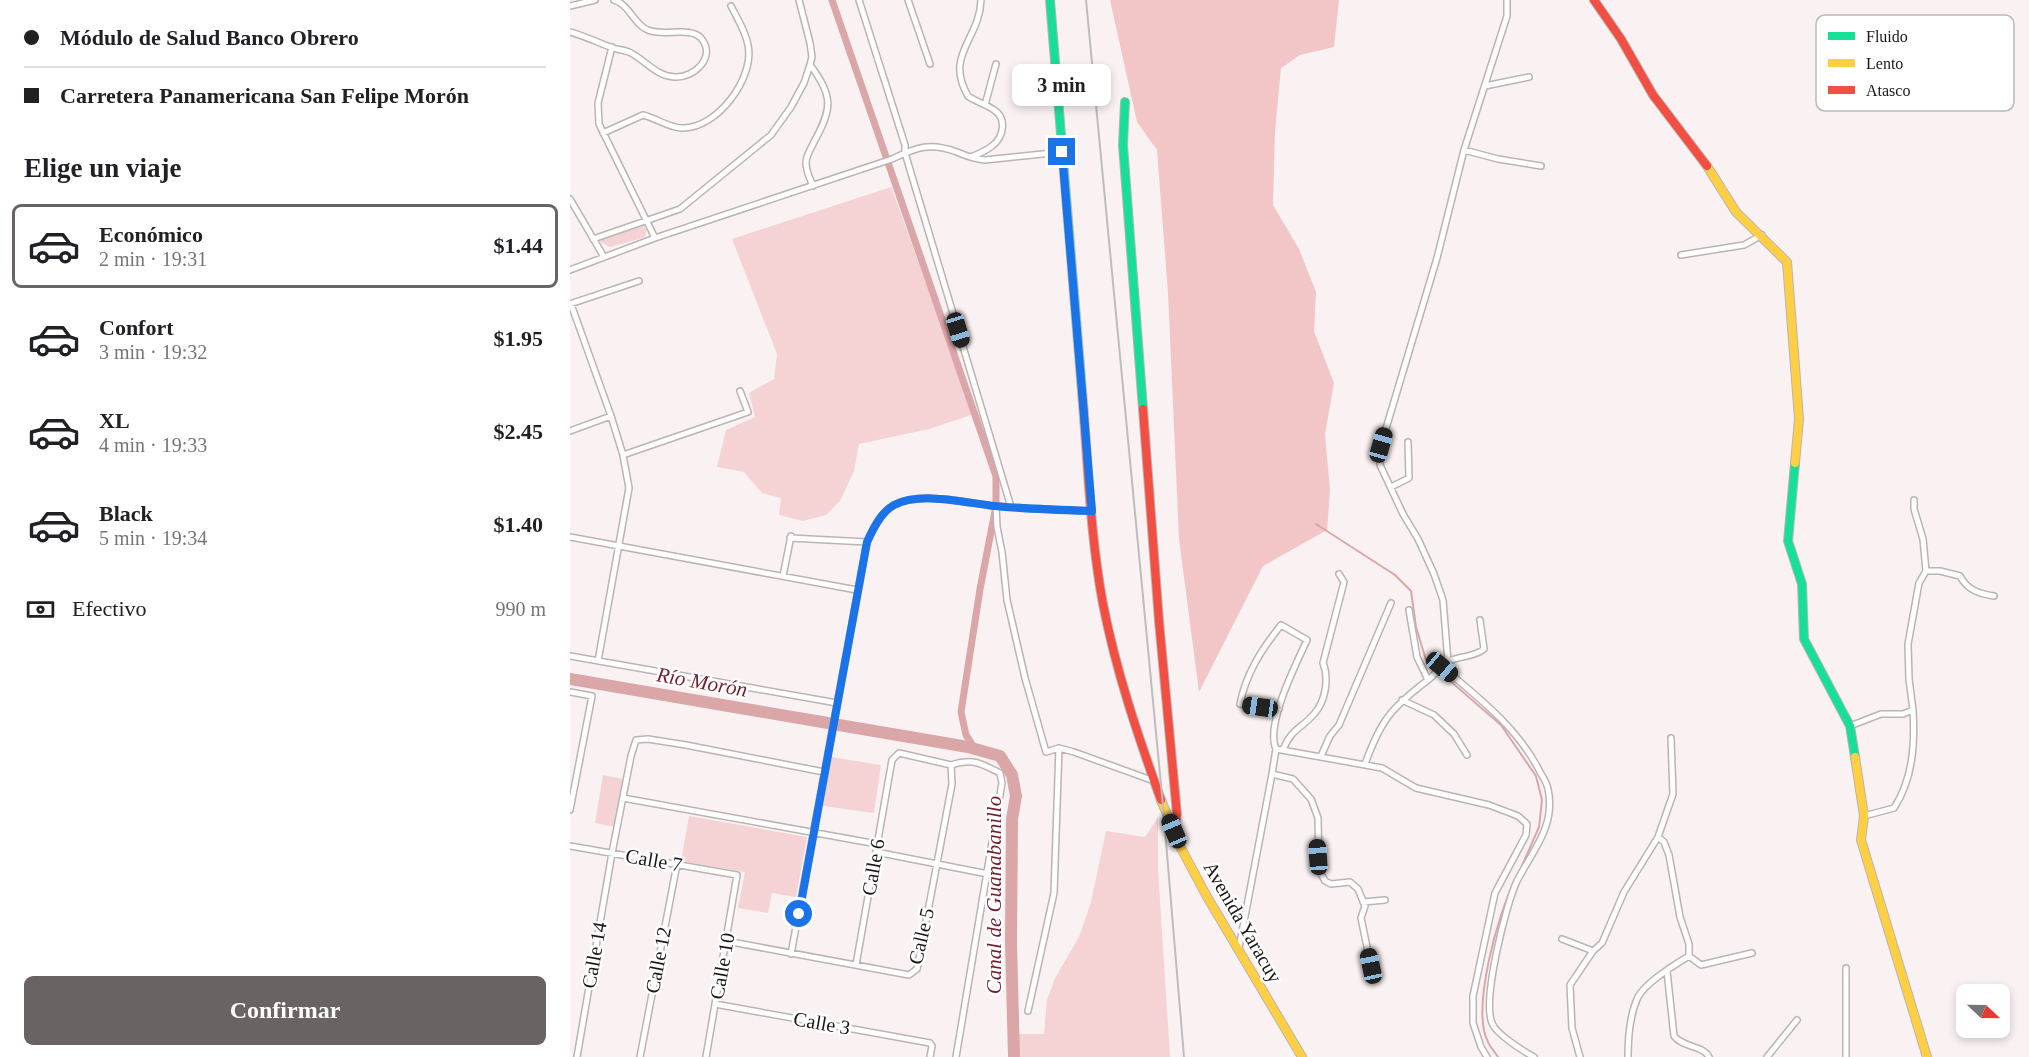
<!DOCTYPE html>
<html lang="es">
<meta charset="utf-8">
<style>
body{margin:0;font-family:"Times New Roman",serif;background:#f2f2f2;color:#202124;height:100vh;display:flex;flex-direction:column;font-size:22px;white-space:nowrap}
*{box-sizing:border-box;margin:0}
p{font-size:20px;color:#757577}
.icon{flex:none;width:33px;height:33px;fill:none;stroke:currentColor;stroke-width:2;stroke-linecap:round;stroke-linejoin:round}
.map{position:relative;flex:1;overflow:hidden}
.details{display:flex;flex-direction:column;background:#fff;width:570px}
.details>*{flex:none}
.top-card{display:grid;align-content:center;height:132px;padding:0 24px;background:#fff}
.needle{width:39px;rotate:112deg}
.buttons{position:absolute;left:1386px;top:984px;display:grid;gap:12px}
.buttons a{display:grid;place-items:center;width:54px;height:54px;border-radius:9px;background:#fff;box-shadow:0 3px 9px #0003;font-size:30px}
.end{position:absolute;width:27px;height:27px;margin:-14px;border:8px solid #1a73e8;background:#fff;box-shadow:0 0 0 3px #fff}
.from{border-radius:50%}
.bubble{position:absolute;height:42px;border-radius:9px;background:#fff;box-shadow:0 3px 9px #0003;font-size:20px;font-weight:800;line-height:42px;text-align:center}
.car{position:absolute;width:18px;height:36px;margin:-18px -9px;border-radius:8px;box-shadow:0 0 4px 2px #0007;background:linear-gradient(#222 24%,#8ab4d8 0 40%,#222 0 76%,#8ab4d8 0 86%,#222 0)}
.top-card b{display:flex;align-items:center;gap:21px;height:57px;font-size:22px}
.top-card b+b{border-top:2px solid #e0e0e0}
.top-card i{width:15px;height:15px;background:#202124}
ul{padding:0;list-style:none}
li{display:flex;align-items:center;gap:18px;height:84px;margin:0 12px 9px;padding:0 12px;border:3px solid transparent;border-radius:9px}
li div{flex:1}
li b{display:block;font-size:22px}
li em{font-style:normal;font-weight:800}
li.active{border-color:#6a6363}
li>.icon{width:54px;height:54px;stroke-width:1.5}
h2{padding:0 24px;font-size:27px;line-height:72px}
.pay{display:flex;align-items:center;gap:15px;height:66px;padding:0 24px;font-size:22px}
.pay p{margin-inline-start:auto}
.primary-button{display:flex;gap:12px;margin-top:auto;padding:12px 24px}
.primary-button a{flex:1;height:69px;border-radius:9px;background:#6a6363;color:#fff;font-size:24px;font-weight:800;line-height:69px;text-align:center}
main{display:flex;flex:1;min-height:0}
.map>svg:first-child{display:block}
.green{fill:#f5d2d3}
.forest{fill:#f2c5c7}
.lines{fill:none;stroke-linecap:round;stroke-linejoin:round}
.stream{stroke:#dba6a8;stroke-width:2}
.canal{stroke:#dba6a8;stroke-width:7}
.river{stroke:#dba6a8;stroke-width:12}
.street-casing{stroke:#bbb4b4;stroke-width:8}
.fast-casing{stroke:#bbb4b4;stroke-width:10}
.slow-casing{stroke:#bbb4b4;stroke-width:10}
.jam-casing{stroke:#bbb4b4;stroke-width:10}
.street{stroke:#fefdfd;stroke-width:5}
.fast{stroke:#16e098;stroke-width:8}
.slow{stroke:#ffcf43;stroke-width:8}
.jam{stroke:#f24e42;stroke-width:8}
.rail{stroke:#bebcbc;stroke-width:2}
.route{stroke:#1a73e8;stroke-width:8}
.labels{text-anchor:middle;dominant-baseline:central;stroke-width:5;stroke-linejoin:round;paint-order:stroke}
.street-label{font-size:20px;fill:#1d1616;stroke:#fff}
.water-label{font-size:21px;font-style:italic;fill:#741e2b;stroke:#fff}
.key{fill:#fff;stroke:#bbb9b9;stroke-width:1.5}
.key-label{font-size:16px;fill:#1d1616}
</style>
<main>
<section class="details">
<div class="top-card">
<b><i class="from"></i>Módulo de Salud Banco Obrero</b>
<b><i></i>Carretera Panamericana San Felipe Morón</b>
</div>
<h2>Elige un viaje</h2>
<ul>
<li class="active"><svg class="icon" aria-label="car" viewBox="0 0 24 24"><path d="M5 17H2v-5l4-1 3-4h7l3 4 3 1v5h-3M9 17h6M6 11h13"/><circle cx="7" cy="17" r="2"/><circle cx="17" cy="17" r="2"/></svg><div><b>Económico</b><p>2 min · 19:31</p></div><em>$1.44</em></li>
<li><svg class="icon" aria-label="car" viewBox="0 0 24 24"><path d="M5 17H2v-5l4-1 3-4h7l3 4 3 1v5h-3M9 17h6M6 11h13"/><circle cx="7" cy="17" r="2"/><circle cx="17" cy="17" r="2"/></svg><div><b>Confort</b><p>3 min · 19:32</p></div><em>$1.95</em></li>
<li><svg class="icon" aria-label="car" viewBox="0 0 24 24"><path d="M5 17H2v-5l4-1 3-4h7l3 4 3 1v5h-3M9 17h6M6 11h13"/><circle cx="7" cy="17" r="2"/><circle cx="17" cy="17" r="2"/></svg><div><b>XL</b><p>4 min · 19:33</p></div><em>$2.45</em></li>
<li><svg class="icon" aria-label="car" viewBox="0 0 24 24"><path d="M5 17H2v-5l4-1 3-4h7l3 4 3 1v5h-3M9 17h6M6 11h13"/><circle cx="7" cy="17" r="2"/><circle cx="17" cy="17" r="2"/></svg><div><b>Black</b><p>5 min · 19:34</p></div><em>$1.40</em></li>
</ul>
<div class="pay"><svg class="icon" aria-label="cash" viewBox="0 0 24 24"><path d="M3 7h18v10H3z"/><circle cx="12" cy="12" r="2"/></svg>Efectivo<p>990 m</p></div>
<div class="primary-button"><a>Confirmar</a></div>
</section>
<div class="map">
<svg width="1459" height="1057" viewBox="0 0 1459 1057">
<rect width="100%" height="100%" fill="#faf2f2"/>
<path class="green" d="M321,187L404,414L359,429L289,444L284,471L270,501L256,515L233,521L209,515L211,498L192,493L174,472L147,467L156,430L185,417L179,393L204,379L207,354L162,239Z
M70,224L76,229V235L73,238L40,247L29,241V237Z
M261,757L311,765L304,813L253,806Z
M33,775L53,779L45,827L25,823Z
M119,816L237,837L226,897L202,893L198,913L168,908L175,872L111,861Z
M588,817V869L600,1057H444L443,1034H474L477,1000L485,978L509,937L521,902L536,831L575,837Z"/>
<path class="forest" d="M540,0H769L764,47L730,55L711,68L705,131L703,205L729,249L746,292L744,331L764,383L755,434L760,490L757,530L693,566L629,692L609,539L598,293L587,150L567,122Z"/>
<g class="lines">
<path class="stream" d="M746,524L825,575L841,591L846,627L856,660L931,725L966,776L972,800L969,827L951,868
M928,1057C925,1052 920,1047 918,1042C901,1010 928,912 945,881"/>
<path class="canal" d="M262,0L426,476V506L410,589L391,712L396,735L405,749"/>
<path class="river" d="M0,679L258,723
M269,725L398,747L430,756L442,775L446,796L442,819L441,943L444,1057"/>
<defs>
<path id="street" d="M289,0L335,145V153L441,507
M338,0L360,64
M0,6L25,0
M0,32C15,36 29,43 43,48C49,50 56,50 61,53C76,61 86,76 105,77C124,78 147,57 131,38C120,26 94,37 78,30C64,25 60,5 44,0
M42,47L28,103L29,124L85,238
M240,65C264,96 262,109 244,142C241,149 236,155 236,163C236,171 240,179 243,186
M915,86L959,77
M415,105L426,64
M33,133L73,115C86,118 99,128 112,128C147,129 185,78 178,45C176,32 167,18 161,6
M894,150L928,159L971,166
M401,157C408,154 416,151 422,146C434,137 437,118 424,110C416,104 406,102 398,96C374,55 410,39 411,0
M0,199L34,257
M23,239L110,209L201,135L221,107L234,83L240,65L242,57L240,43L229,0
M1111,255L1174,245L1192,235
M0,270L85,238L322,159C347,147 360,142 387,152C396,156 405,159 415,160L492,152
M0,304L69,281
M1,304L41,416L53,455L59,488L28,661
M0,431L41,416
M53,455L178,412L170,391
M821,487L839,478L838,442
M426,506L427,527L432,552L437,600L455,678L476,752L489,748L504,752L584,781
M0,537L287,590
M220,538L297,542
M1356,571H1370L1390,576C1397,590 1410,594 1424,596
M213,576L221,536
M839,610L847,657L858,680
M0,656L267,703
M878,662L873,600L864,574L848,539L833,514L810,465L811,445L867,258L894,150L937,16V0
M872,667C908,697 949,729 970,772C973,777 977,783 978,789C986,826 963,850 947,881C936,904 912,1000 922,1023C926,1034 953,1051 964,1057
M0,692L22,696L0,810
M832,700L864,715L884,734L897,755
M1280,726L1311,714H1333L1343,710L1339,679L1338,644L1349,583L1356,571L1353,539L1344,509V500
M706,749C695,725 726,664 737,640L711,625C692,649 676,673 670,704L709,709
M713,750C721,729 731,729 744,714C756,701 759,678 753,663L774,582L769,574
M751,756L760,736L769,725L821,603
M795,764C811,720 821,708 858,680C866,674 870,666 879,661C890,656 905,657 914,649L910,620
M381,765C403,758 410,763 430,773L432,783L386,1057
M702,774L706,749L812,768L846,788L919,805L948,816L957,824L956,835L925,893L903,996V1023L911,1047L917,1057
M53,798L307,844
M1294,816L1324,808C1343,779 1345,744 1343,710
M1088,837L1094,842L1099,855L1110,917L1119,944V956
M0,846L167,875L136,1057
M306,852L418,874
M793,902L815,900
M992,939L1023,951
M156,941L339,975L347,969L382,784L381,765L329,753L322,760L286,965
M669,948L702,774L723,779L741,799L748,818L749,870L755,881L761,884L780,882L788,889L795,906L791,918L801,966
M221,954L297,542C303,529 311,512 324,505C351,491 396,503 425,506C457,509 490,510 522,511
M1119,956L1131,965L1182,953
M1097,971L1104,1036C1113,1048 1133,1045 1139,1057
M145,1004L360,1043L362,1046L360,1057
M458,1011L484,893L489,748
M7,1057L42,853L61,756L66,740L78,739L116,745L254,772
M70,1057L107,864
M1010,1057L1002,1028L1000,985L1023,951L1032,943L1054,892L1088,837L1103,794L1101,738
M1058,1057C1058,1039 1060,1014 1068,997C1076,982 1104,965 1119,956
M1197,1057L1227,1020
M1276,1057V968"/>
<path id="fast" d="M480,0L512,391
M555,102L553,145L573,409
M1225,463L1218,541L1232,584L1234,639L1280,726L1285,757"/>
<path id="slow" d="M1137,166L1166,212L1217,262L1229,419L1225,463
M1285,757L1294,816L1291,840L1357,1057
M591,800L611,848L636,895L732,1057"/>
<path id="jam" d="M1024,0L1051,39L1083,95L1137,166
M512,391C518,462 520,535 533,604C546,671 568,736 591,800
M573,409L589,621L607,814L604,831"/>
</defs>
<use href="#street" class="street-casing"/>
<use href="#fast" class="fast-casing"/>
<use href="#slow" class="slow-casing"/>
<use href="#jam" class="jam-casing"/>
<use href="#street" class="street"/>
<use href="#fast" class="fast"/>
<use href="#slow" class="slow"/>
<use href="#jam" class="jam"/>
<path class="rail" d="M516,0L593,806L614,1057"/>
</g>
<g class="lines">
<path class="route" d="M229,914L297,542C303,529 311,512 324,505C351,491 396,503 425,506C457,509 490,510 522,511L492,152"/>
</g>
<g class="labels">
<g class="street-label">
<text transform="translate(84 860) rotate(10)">Calle 7</text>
<text transform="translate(303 867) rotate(-80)">Calle 6</text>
<text transform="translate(673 922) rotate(60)">Avenida Yaracuy</text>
<text transform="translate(351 936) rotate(-77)">Calle 5</text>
<text transform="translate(24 955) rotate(-80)">Calle 14</text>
<text transform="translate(88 960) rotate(-79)">Calle 12</text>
<text transform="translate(152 966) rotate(-80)">Calle 10</text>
<text transform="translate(252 1023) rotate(10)">Calle 3</text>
</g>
<g class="water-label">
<text transform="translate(132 682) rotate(10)">Río Morón</text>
<text transform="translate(424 895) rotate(-90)">Canal de Guanabanillo</text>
</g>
</g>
<rect x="1246" y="15" width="198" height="96" rx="9" class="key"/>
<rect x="1258" y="32" width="27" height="8" fill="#16e098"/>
<rect x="1258" y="59" width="27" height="8" fill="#ffcf43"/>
<rect x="1258" y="86" width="27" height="8" fill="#f24e42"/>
<g class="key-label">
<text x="1296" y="42">Fluido</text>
<text x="1296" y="69">Lento</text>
<text x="1296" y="96">Atasco</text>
</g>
</svg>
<div class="buttons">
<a><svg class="needle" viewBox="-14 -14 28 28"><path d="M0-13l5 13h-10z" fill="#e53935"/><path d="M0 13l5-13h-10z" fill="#757577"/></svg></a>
</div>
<i class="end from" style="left:229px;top:914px"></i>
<i class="end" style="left:492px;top:152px"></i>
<div class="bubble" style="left:442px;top:64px;width:99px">3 min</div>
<i class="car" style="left:388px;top:330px;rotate:163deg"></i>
<i class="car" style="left:811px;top:445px;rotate:16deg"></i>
<i class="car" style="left:872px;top:667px;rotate:130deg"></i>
<i class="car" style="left:690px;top:707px;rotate:278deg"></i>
<i class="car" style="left:604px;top:831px;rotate:337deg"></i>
<i class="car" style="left:748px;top:857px;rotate:356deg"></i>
<i class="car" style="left:801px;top:966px;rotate:348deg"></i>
</div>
</main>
